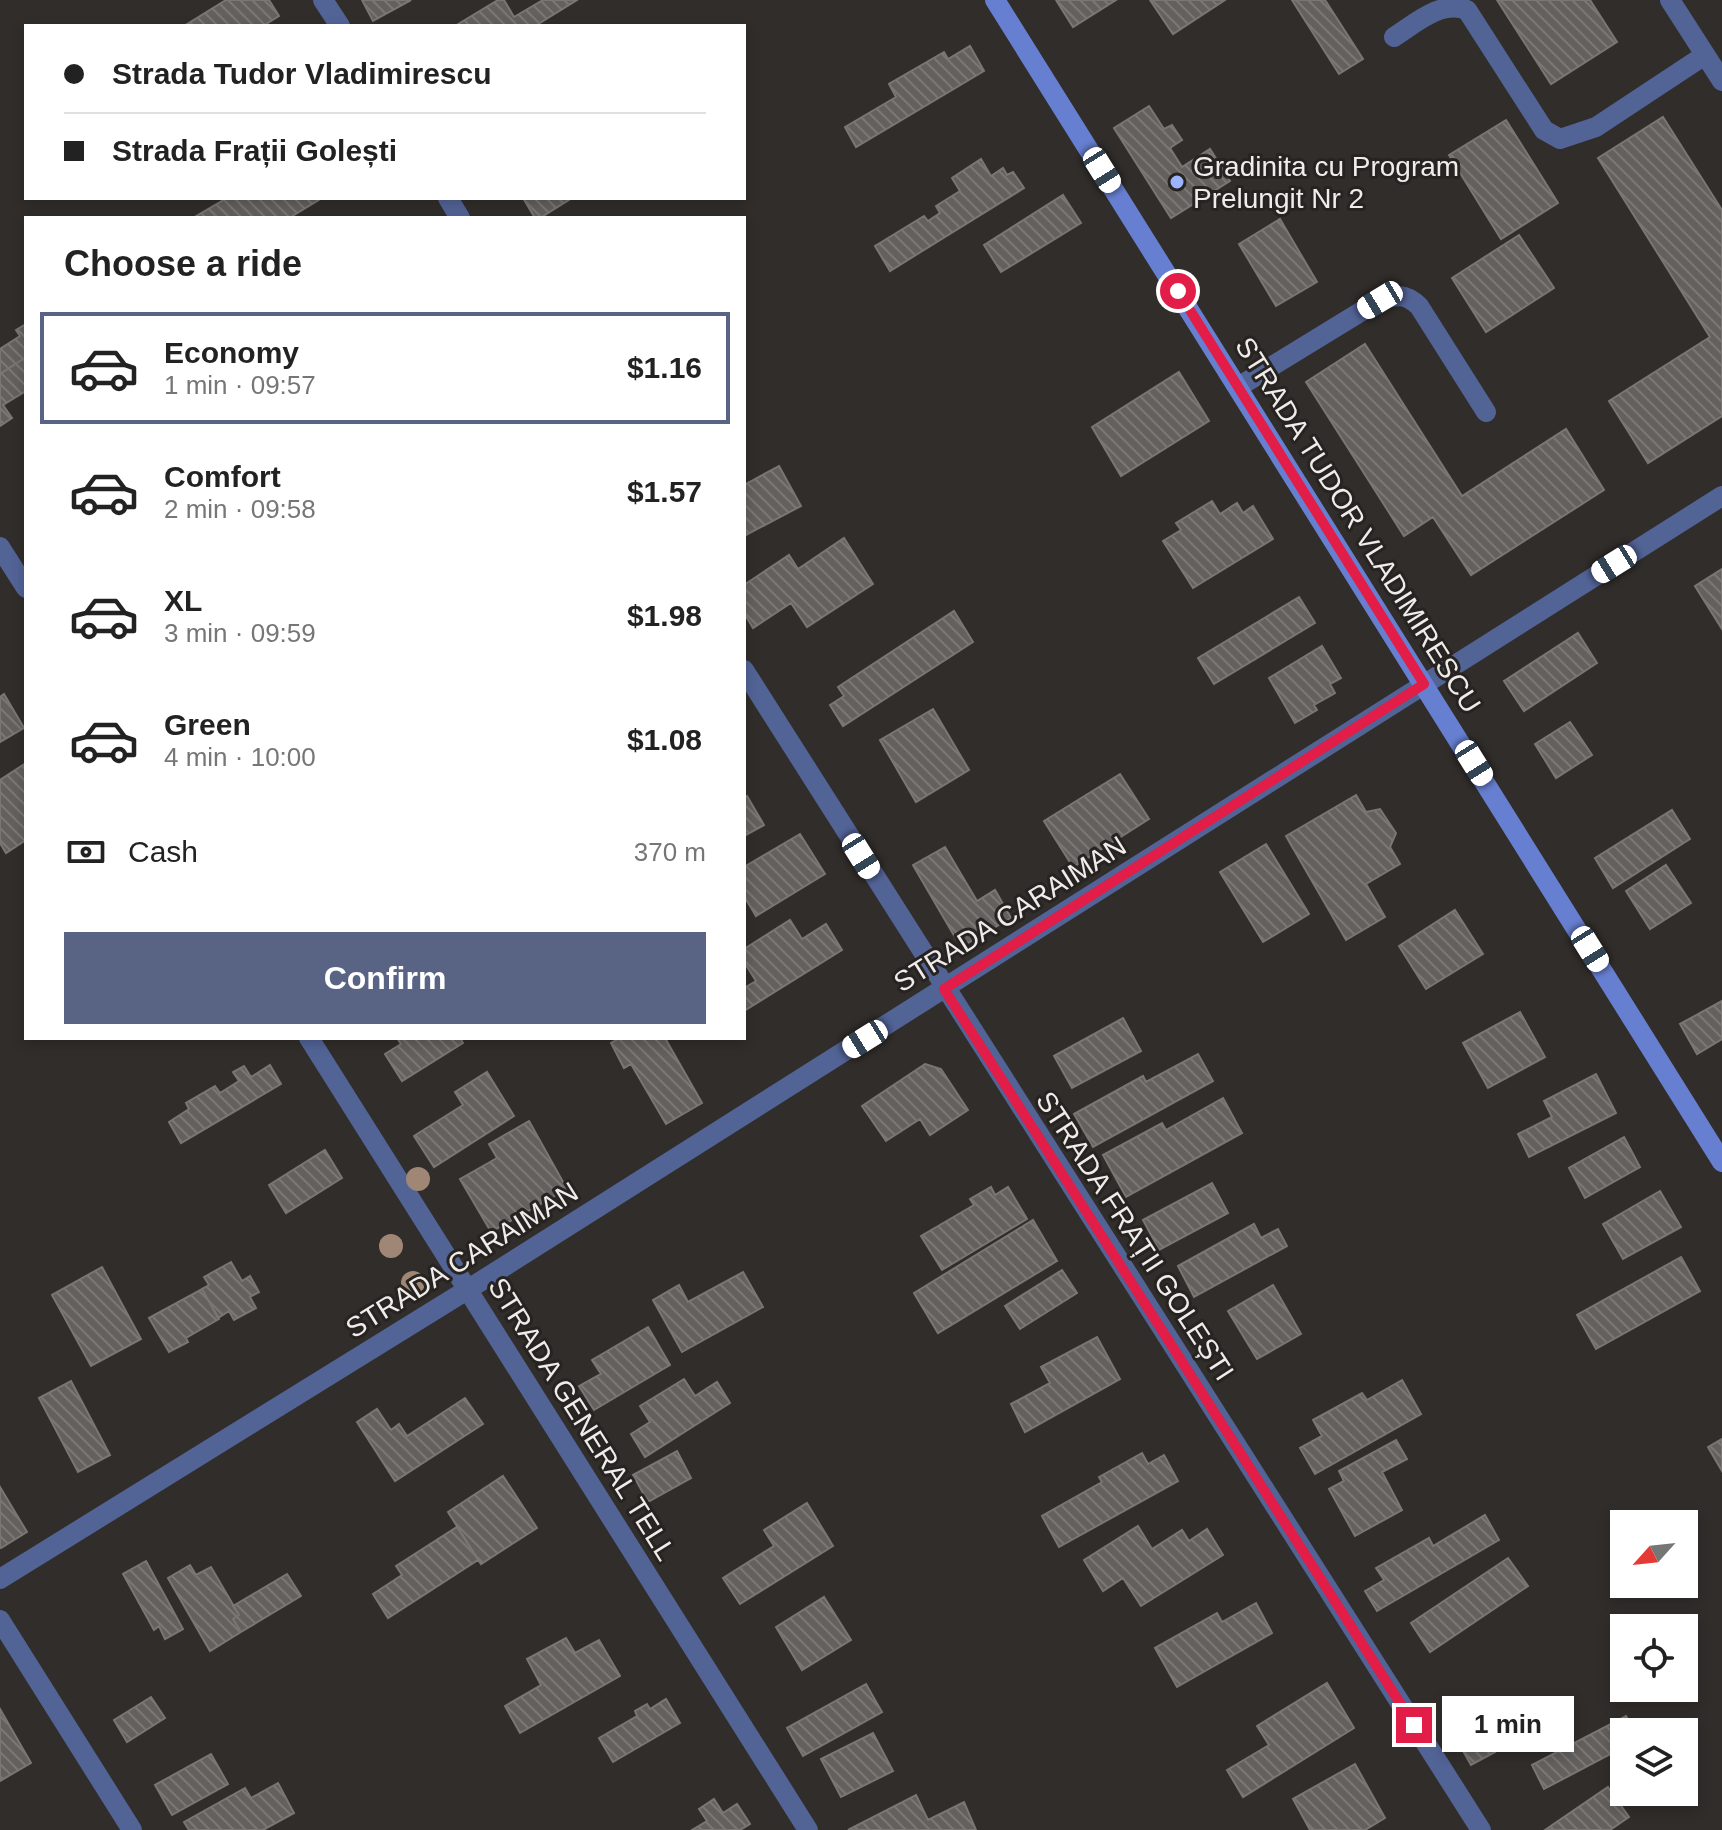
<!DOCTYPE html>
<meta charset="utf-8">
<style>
body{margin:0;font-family:Arial,sans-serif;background:#f2f2f2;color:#222;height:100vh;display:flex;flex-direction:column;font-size:30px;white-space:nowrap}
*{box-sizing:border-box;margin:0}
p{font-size:26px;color:#767676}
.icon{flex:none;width:44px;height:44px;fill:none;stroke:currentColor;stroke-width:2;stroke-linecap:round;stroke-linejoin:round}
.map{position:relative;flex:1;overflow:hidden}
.details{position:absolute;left:24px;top:216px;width:722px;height:824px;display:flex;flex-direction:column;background:#fff;border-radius:0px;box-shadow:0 4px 12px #0003}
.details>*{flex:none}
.top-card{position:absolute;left:24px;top:24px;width:722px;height:176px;border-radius:0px;box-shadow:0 4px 12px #0003;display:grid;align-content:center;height:176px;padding:0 40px;background:#fff}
.needle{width:52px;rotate:243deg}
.tools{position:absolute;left:1610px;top:1510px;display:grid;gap:16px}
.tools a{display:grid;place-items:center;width:88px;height:88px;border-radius:0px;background:#fff;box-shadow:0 4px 12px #0003;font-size:40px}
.end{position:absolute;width:36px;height:36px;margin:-18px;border:10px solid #e11d48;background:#fff;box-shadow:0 0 0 4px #fff}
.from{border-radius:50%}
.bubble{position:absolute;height:56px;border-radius:0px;background:#fff;box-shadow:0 4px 12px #0003;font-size:26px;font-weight:700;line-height:56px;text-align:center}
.car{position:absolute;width:24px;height:48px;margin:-24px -12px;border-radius:10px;box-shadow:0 0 6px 2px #0007;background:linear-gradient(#fff 24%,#345 0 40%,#fff 0 76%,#345 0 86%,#fff 0)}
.top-card b{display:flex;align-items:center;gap:28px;height:76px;font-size:30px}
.top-card b+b{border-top:2px solid #e0e0e0}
.top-card i{width:20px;height:20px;background:#222}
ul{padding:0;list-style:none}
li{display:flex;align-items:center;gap:24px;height:112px;margin:0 16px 12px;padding:0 24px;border:4px solid transparent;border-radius:0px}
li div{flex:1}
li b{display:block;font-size:30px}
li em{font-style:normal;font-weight:700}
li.active{border-color:#596485}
li>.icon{width:72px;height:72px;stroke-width:1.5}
h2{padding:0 40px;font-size:36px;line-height:96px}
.pay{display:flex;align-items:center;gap:20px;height:88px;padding:0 40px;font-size:30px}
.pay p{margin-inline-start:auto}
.cta{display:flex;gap:16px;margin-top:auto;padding:16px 40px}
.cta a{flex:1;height:92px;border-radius:0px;background:#596485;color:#fff;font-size:32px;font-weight:700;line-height:92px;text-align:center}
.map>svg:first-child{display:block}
.building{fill:url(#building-back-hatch);stroke:#7a7673;stroke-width:2}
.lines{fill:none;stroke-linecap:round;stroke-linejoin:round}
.lane{stroke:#526396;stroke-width:20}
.street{stroke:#526396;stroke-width:20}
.secondary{stroke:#677fd1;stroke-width:20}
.tree{fill:#a08675}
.route{stroke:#e11d48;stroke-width:10}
.poi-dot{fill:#9cb4fd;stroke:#272321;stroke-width:3}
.labels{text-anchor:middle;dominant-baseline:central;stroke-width:6;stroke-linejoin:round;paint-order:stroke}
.poi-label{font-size:28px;fill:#efeceb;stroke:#272321;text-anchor:start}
.street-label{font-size:28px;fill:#efeceb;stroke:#272321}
</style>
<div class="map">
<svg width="1722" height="1830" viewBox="0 0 1722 1830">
<defs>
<pattern id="building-back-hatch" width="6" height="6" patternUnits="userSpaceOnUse" patternTransform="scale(2)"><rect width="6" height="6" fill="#64605d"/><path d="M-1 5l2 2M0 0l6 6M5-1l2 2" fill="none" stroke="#7a7774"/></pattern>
</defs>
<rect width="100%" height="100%" fill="#312d2b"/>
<path class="building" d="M226,0H269L279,16L263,26H184Z
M362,0H411L373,21Z
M498,0H504L514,17L543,0H577L535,26H455Z
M1056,0H1116L1073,27Z
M1150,0H1225L1173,34Z
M1292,0H1325L1363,59L1339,74Z
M1497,0H1590L1617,42L1551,84Z
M970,46L984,71L856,147L845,127L896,97L889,84L944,52L948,59Z
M1149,106L1164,129L1172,125L1182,140L1170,148L1182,167L1210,149L1230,181L1171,218L1114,128Z
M1663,117L1722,210V416L1648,463L1609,401L1710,337L1598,158Z
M1506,120L1558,203L1501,239L1449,155Z
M981,159L991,176L1003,168L1007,175L1013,172L1024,188L890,271L875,246L924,216L928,221L940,213L936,206L960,191L952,178Z
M1063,195L1081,223L1001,272L984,245Z
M227,198H322L289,218H193Z
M523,198H572L540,218H535Z
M1280,219L1317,282L1276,306L1239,244Z
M1519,235L1554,288L1486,332L1452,278Z
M26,324V357L0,374V349L20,336L16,330Z
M1365,344L1462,496L1566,429L1604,490L1471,575L1433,517L1404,536L1306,382Z
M26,357V391L3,405L12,418L0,426V374Z
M1179,372L1209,421L1121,476L1092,427Z
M779,466L801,506L744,536V485Z
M1212,501L1220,514L1237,503L1243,513L1253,506L1273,539L1193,588L1163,541L1181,530L1176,523Z
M844,538L873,584L807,627L791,603L753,628L744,613V585L789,555L798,569Z
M1722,569V629L1695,586Z
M1299,597L1315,623L1214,684L1198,658Z
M954,611L973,642L843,726L830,705L844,696L838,687Z
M1578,633L1597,663L1524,711L1504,681Z
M1322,646L1341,678L1330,684L1335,693L1314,705L1317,710L1295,723L1269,678Z
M4,694L24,728L0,742V697Z
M933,709L969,770L916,802L880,740Z
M1570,722L1592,755L1556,778L1535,744Z
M26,763V840L6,853L0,843V780Z
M1120,774L1149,819L1073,867L1044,821Z
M1356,795L1366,812L1380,809L1396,833L1390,847L1400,864L1366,884L1385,917L1346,940L1286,836Z
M747,796L764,825L744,836V797Z
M1672,810L1690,839L1613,888L1595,858Z
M800,834L825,874L756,916L744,896V867Z
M1266,844L1309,914L1263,942L1220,872Z
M945,847L977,901L995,890L1011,918L968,943L956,939L913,865Z
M1666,865L1691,903L1650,929L1626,891Z
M1455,910L1483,954L1426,989L1399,946Z
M790,920L802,939L826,924L842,950L744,1011V988L756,981L744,962V949Z
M1722,1001V1039L1697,1054L1680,1024Z
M1520,1012L1545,1057L1488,1088L1463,1043Z
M1123,1018L1141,1051L1072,1088L1054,1056Z
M397,1038H460L463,1043L402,1081L385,1054L401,1044Z
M620,1038H665L702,1103L666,1124L631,1064L624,1068L611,1043Z
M1198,1054L1213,1081L1093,1147L1074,1114L1143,1076L1146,1082Z
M925,1064L941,1069L968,1110L930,1135L920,1119L886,1141L862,1106Z
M270,1065L281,1084L181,1143L169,1122L189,1109L186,1103L215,1086L220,1093L239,1081L233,1072L244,1066L251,1077Z
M487,1072L514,1116L434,1167L414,1136L463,1105L455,1092Z
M1596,1074L1616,1113L1529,1157L1518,1134L1552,1117L1544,1101Z
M1223,1098L1242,1133L1126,1197L1103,1155L1162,1123L1166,1130Z
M529,1121L567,1189L491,1232L460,1179L497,1158L489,1144Z
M1624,1137L1640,1167L1585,1198L1569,1168Z
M325,1150L342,1178L286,1213L269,1185Z
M1212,1183L1228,1213L1159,1250L1143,1220Z
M991,1187L995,1195L1008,1187L1027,1219L942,1270L921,1236L974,1205L970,1199Z
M1660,1191L1681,1227L1623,1259L1603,1224Z
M1033,1220L1057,1261L938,1333L914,1293Z
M1254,1224L1261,1238L1278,1229L1287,1246L1194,1297L1178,1266Z
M1681,1257L1700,1291L1596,1349L1577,1315Z
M231,1262L242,1281L250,1276L259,1292L250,1297L256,1308L234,1320L229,1311L218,1318L202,1289L209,1285L204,1277Z
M102,1267L141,1339L91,1366L52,1295Z
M1062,1270L1077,1293L1020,1329L1005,1306Z
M743,1272L763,1307L682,1352L653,1300L679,1285L688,1302Z
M1273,1285L1301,1334L1257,1359L1228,1311Z
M202,1289L219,1319L186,1338L188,1342L169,1352L149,1318Z
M648,1327L670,1365L594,1410L579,1386L601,1374L592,1360Z
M1097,1337L1120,1379L1025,1432L1011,1404L1050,1383L1041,1367Z
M684,1379L695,1396L717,1382L730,1403L645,1457L631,1434L650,1422L640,1406Z
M1402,1380L1421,1414L1315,1474L1300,1448L1322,1436L1313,1420L1362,1393L1367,1400Z
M71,1381L110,1455L78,1472L39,1398Z
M465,1398L483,1424L395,1481L357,1422L377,1409L391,1430L399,1424L407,1436Z
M1722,1439V1471L1708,1447Z
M1396,1440L1407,1459L1382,1472L1402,1510L1355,1536L1329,1489L1344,1481L1339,1471Z
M677,1451L691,1478L648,1502L633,1475Z
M1142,1453L1148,1464L1164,1455L1178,1481L1059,1547L1042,1516L1102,1482L1099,1477Z
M503,1476L537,1528L481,1564L448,1512Z
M0,1487L27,1532L1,1548L0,1547Z
M807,1503L833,1546L740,1604L723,1578L774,1546L764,1530Z
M1485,1515L1499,1540L1377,1611L1365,1591L1384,1580L1376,1568L1429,1538L1433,1546Z
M1138,1526L1152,1549L1182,1530L1189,1541L1207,1529L1223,1555L1141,1606L1123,1578L1103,1591L1084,1560Z
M457,1527L478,1560L388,1618L373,1594L402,1575L396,1566Z
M1508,1558L1528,1586L1430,1652L1411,1623Z
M146,1561L183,1629L165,1639L159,1626L154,1630L123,1574Z
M190,1565L196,1575L211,1567L239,1615L233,1619L241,1632L210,1651L168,1578Z
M287,1574L301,1596L241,1632L233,1619L239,1615L233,1606Z
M824,1597L851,1640L802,1670L776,1627Z
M1256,1603L1272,1633L1177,1687L1155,1648L1217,1613L1222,1622Z
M566,1638L575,1653L599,1640L620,1676L520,1733L505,1706L541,1685L527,1659Z
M1327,1683L1354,1728L1243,1797L1227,1770L1269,1745L1257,1726Z
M866,1684L882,1712L803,1756L787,1728Z
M151,1697L165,1718L127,1742L114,1720Z
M666,1699L680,1723L613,1762L599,1738L637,1716L635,1711L647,1704L650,1709Z
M1487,1707L1500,1731L1487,1738L1495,1752L1471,1765L1450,1728Z
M0,1709L31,1763L0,1781Z
M1626,1716L1635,1732H1624V1747L1544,1789L1532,1765Z
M873,1733L893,1771L841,1797L821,1759Z
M211,1754L228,1784L172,1815L155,1785Z
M1355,1764L1385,1818L1365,1830H1310L1293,1799Z
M278,1783L294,1813L263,1830H189L184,1822L245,1788L251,1798Z
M1608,1787L1629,1817L1610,1830H1545Z
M916,1795L928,1820L964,1802L976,1830H848Z
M714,1799L723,1813L737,1804L750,1824L740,1830H692L707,1821L699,1809Z"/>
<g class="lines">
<path class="lane" d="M1394,37C1416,23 1441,0 1467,10L1544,130L1560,139L1596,127L1705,55
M1238,387L1380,300C1397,295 1405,293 1419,306L1486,412"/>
<path class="street" d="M323,0L340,26
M1670,0L1722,81
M448,198L460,218
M0,547L26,588
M744,670L1481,1830
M309,1038L808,1830
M0,1579L467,1290L1722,496
M0,1620L132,1830"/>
<path class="secondary" d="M995,0L1722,1162"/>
</g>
<g class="tree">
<circle cx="418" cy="1179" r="12"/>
<circle cx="391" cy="1246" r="12"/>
<circle cx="413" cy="1283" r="12"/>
</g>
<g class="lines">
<path class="route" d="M1178,291L1424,684L944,989L1414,1725"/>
</g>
<circle class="poi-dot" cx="1177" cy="182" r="8"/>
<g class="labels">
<g class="poi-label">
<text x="1193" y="166">Gradinita cu Program<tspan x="1193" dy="32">Prelungit Nr 2</tspan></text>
</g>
<g class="street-label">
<text transform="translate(1358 525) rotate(58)">STRADA TUDOR VLADIMIRESCU</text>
<text transform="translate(1010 914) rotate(-32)">STRADA CARAIMAN</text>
<text transform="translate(1135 1236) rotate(57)">STRADA FRAȚII GOLEȘTI</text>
<text transform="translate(462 1260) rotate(-32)">STRADA CARAIMAN</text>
<text transform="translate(582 1419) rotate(58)">STRADA GENERAL TELL</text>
</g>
</g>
</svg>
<div class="tools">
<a><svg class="needle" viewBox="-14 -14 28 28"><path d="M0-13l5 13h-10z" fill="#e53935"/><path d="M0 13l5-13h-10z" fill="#767676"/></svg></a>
<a><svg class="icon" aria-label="locate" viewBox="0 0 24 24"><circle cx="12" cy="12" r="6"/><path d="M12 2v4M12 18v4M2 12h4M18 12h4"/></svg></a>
<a><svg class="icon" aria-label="layers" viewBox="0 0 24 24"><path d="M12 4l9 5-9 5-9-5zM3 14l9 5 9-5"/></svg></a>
</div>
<i class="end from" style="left:1178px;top:291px"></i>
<i class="end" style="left:1414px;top:1725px"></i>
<div class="bubble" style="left:1442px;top:1696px;width:132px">1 min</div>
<i class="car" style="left:1102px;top:170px;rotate:148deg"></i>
<i class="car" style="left:1380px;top:300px;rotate:239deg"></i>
<i class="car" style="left:1614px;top:564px;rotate:238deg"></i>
<i class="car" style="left:1474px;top:763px;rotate:148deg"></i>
<i class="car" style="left:861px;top:856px;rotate:148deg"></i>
<i class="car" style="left:1590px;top:949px;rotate:148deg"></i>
<i class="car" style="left:865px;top:1039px;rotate:238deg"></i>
<div class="top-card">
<b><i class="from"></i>Strada Tudor Vladimirescu</b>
<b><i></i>Strada Frații Golești</b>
</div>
<section class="details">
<h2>Choose a ride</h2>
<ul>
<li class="active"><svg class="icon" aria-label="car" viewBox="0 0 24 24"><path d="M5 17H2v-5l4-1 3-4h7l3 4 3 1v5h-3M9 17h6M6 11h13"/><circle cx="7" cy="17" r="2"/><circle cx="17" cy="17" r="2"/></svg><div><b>Economy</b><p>1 min · 09:57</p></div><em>$1.16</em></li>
<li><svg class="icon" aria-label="car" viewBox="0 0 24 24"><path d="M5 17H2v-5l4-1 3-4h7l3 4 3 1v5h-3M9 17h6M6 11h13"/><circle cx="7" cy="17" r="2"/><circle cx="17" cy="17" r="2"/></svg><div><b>Comfort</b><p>2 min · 09:58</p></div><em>$1.57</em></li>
<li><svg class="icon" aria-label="car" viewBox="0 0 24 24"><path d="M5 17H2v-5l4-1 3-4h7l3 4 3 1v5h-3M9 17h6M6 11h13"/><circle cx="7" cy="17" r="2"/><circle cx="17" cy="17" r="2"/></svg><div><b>XL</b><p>3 min · 09:59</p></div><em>$1.98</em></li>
<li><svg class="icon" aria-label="car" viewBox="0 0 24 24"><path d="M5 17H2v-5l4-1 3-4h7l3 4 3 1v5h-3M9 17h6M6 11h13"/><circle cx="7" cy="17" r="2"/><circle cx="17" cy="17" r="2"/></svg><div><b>Green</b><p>4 min · 10:00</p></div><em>$1.08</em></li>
</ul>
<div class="pay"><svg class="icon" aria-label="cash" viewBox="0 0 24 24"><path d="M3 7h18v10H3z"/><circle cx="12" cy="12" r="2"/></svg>Cash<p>370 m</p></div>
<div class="cta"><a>Confirm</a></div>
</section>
</div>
